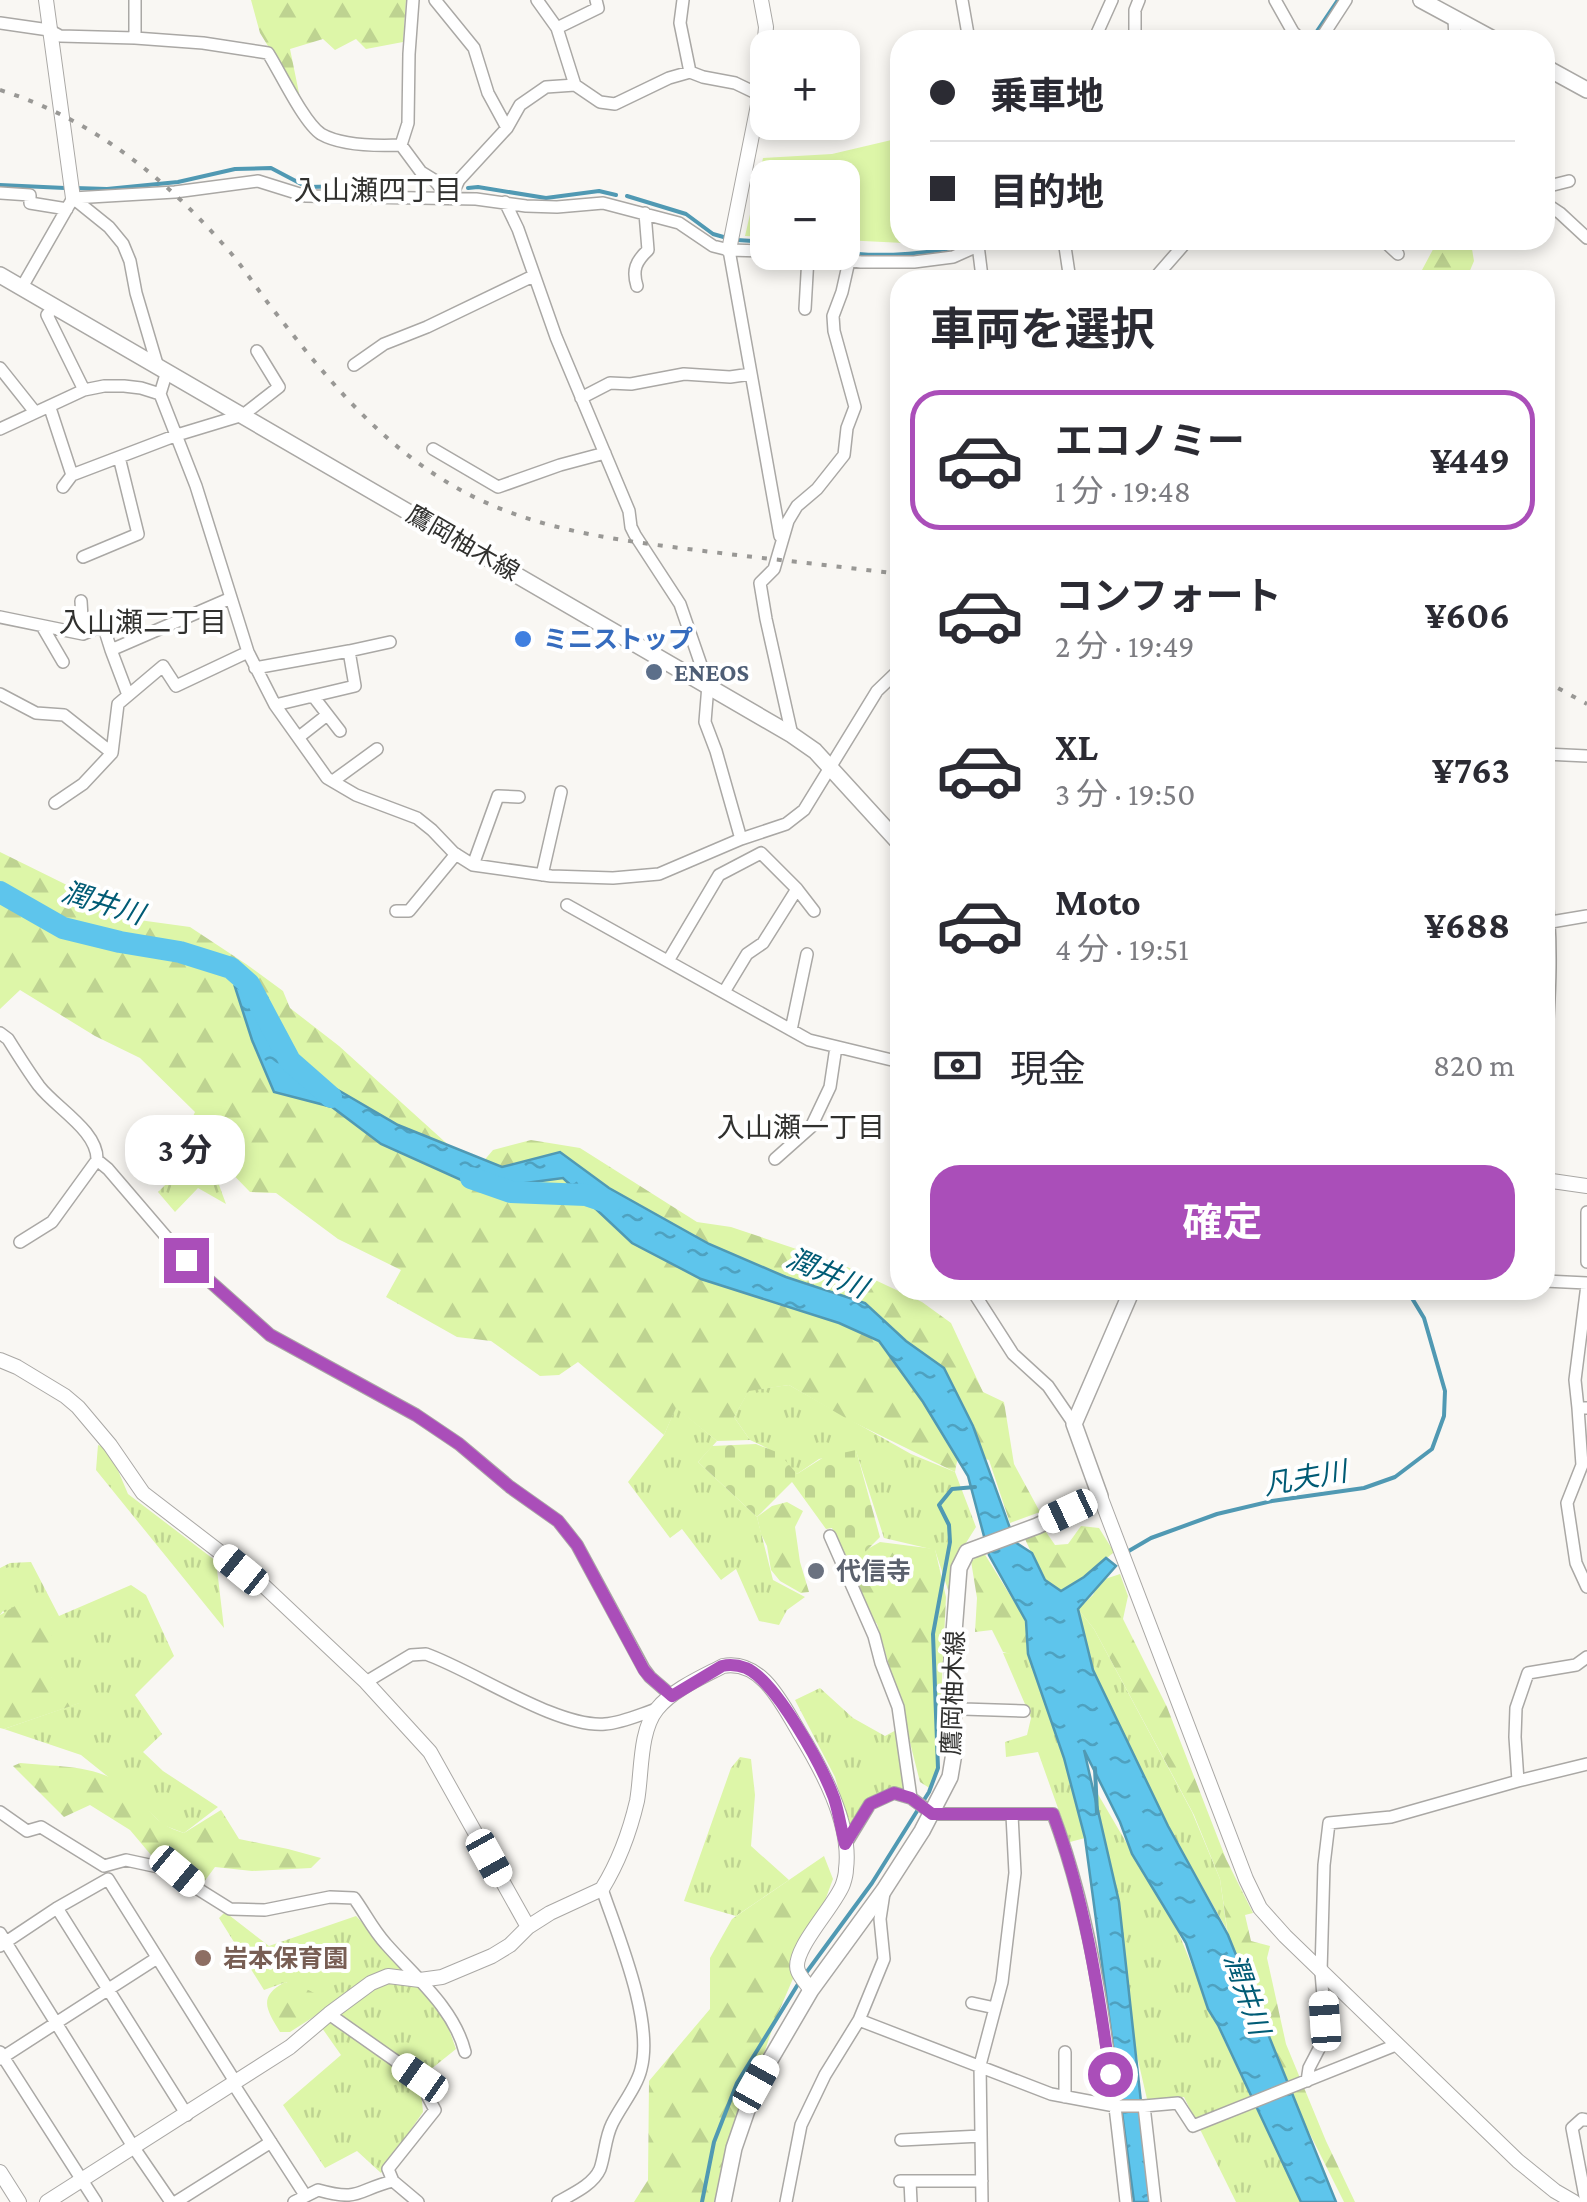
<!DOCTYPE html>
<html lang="ja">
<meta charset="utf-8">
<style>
body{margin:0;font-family:"Crimson Pro","Noto Sans JP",serif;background:#f2f2f3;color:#2b2b33;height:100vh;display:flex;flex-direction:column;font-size:38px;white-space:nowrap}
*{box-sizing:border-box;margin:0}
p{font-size:32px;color:#7c7c81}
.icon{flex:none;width:55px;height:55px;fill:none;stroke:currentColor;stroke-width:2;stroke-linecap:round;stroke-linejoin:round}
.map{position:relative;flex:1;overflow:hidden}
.details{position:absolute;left:890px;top:270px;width:665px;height:1030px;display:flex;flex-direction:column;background:#fff;border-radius:30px;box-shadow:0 5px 15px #0003}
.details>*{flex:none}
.hud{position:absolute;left:890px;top:30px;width:665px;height:220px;border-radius:30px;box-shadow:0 5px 15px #0003;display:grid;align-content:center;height:220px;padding:0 40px;background:#fff}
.fabs{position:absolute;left:750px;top:30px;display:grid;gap:20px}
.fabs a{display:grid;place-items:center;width:110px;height:110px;border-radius:20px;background:#fff;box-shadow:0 5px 15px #0003;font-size:50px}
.end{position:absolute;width:45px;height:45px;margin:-22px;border:12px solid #aa4eb9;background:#fff;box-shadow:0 0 0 5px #fff}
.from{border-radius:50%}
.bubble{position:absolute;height:70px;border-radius:30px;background:#fff;box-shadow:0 5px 15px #0003;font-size:32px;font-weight:700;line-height:70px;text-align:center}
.car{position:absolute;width:30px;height:60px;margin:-30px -15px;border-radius:12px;box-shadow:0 0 8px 2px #0007;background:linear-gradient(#fff 24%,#345 0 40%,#fff 0 76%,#345 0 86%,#fff 0)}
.hud b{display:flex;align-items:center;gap:35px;height:95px;font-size:38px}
.hud b+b{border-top:2px solid #e1e1e2}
.hud i{width:25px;height:25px;background:#2b2b33}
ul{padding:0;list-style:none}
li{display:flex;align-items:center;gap:30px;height:140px;margin:0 20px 15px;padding:0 20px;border:5px solid transparent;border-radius:30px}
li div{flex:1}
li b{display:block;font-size:38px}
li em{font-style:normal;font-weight:700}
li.current{border-color:#aa4eb9}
li>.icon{width:90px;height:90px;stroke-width:1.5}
h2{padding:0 40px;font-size:45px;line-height:120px}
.pay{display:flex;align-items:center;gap:25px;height:110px;padding:0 40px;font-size:38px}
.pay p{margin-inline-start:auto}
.button{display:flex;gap:20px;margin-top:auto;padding:20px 40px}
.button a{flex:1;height:115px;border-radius:30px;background:#aa4eb9;color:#fff;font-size:40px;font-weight:700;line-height:115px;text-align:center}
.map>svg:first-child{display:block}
.grass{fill:url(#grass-tufts)}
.forest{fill:url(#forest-firs)}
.cemetery{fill:url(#cemetery-stones)}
.pitch{fill:#ddf6a8}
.water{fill:url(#water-ripples);stroke:#5099b3;stroke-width:2.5}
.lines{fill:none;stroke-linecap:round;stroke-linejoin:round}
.stream{stroke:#5099b3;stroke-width:4}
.river{stroke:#5ec5ec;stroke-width:22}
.minor-casing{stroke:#aaa8a5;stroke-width:14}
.tertiary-casing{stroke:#aaa8a5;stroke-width:16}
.secondary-casing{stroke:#aaa8a5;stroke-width:18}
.minor{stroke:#fff;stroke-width:11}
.tertiary{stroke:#fff;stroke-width:14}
.secondary{stroke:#fff;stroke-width:15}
.rail{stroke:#999895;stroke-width:4;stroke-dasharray:5 10;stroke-linecap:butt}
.route{stroke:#aa4eb9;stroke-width:12}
.shop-dot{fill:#3f7fe0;stroke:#fff;stroke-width:4}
.service-dot{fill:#5c6f8a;stroke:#fff;stroke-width:4}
.worship-dot{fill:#6b7280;stroke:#fff;stroke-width:4}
.education-dot{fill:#8d6e63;stroke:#fff;stroke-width:4}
.labels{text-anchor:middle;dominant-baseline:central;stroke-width:8;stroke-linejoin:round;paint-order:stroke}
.street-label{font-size:25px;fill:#31312f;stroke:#fff}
.shop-label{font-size:25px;font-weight:bold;fill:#366cbe;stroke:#fff;text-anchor:start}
.service-label{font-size:25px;font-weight:bold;fill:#4e5e75;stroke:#fff;text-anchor:start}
.worship-label{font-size:25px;font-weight:bold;fill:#5b616d;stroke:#fff;text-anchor:start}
.education-label{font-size:25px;font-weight:bold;fill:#785e54;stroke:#fff;text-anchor:start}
.neighbourhood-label{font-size:28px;fill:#31312f;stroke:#fff}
.water-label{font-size:28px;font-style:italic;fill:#005b75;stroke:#fff}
</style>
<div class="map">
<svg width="1587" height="2202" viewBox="0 0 1587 2202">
<defs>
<pattern id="grass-tufts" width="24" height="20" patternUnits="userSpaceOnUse" patternTransform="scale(2.5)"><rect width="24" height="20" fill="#ddf6a8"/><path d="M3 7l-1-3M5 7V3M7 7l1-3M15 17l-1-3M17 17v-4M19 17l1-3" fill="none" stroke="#bed391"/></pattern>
<pattern id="forest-firs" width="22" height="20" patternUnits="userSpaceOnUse" patternTransform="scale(2.5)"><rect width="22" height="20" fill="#ddf6a8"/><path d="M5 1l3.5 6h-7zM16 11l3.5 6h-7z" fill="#bed391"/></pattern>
<pattern id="cemetery-stones" width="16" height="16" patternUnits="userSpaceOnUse" patternTransform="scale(2.5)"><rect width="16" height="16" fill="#ddf6a8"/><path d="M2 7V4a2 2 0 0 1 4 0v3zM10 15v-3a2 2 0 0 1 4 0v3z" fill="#bed391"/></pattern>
<pattern id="water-ripples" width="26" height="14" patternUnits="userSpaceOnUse" patternTransform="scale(2.5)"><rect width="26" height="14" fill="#5ec5ec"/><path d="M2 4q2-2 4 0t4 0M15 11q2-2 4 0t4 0" fill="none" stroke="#4ea1c0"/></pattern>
</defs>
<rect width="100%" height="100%" fill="#f9f7f3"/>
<path class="grass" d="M199,1152L221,1162L215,1174L226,1204L198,1188L175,1212L158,1192Z
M789,1385L911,1454L955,1472L976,1527L959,1554L951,1599L935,1550L884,1538L856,1451L819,1459L797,1474L767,1448L750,1440L734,1417L749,1390Z
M676,1407L717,1441L698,1462L757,1517L773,1580L805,1597L787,1610L779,1625L759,1621L736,1569L721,1580L682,1529L670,1538L628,1482L664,1435Z
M98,1445L109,1449L128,1494L216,1561L224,1628L96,1470Z
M31,1562L59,1616L131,1585L146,1595L174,1656L135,1695L162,1734L143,1752L163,1771L218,1807L184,1833L163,1825L142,1804L81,1755L4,1729L79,1703L80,1695L50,1677L3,1611L0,1615V1568L10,1563Z
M1078,1609L1094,1629L1192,1812L1220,1879L1227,1930L1170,1829L1095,1675Z
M1003,1653L1028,1654L1059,1740L1085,1838L1070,1842L1038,1752L1006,1757L1005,1742L1027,1735L1031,1718Z
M820,1688L853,1718L885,1736L902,1727L910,1792L883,1793L850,1829L835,1777L795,1700Z
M740,1757L751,1759L755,1795L751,1846L789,1880L736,1916L684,1901L731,1768Z
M1085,1772L1154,1890L1170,1912L1213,2017L1301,2202H1236L1184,2097L1147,2099L1128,2017Z
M225,1912L269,1946L356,1916L411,1973L446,2021L456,2049L420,2078L423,2112L381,2173L357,2151L325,2168L283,2105L341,2055L322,2028L331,2015L286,1982L264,1990L219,1918Z"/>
<path class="forest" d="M251,0H406L403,42L366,49L356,39L335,50L323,39L290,49L300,98L260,33Z
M1438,240H1482L1471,243L1474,261L1466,280H1421L1422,270Z
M0,852L79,891L117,917L190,927L246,964L283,991L290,1008L339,1046L476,1170L493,1150L531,1140L580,1148L697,1222L731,1227L841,1264L922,1302L951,1323L983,1392L1004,1402L1014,1464L1040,1512L1010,1523L989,1460L959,1451L955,1472L849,1420L789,1385L749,1391L734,1417L750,1440L717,1441L676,1408L664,1435L578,1362L559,1375L540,1376L491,1341L457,1337L386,1297L401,1270L338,1239L276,1193L250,1192L218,1159L180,1144L195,1112L140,1058L95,1036L20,990L0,1009Z
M787,1502L803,1511L795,1527L800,1562L809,1592L801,1593L780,1581L771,1570L767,1546L761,1534L757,1517L772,1506Z
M1081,1526L1099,1528L1114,1552L1078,1583L1061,1592L1046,1585L1025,1539L1044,1529L1055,1545L1068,1544Z
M880,1542L935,1549L946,1597L938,1760L931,1789L920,1782L900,1703L877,1624L868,1613L848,1560Z
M984,1553L1026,1621L1028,1654L1018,1656L1003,1652L992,1630L975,1632L977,1598L971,1561Z
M1120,1574L1128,1596L1123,1619L1167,1707L1226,1859L1253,1913L1245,1915L1251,1941L1270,1946L1267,1958L1286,2044L1326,2141L1355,2202H1344L1273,2060L1228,1935L1220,1879L1194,1815L1094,1629L1078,1609L1093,1595L1099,1581Z
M15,1606L51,1632V1677L81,1694L80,1703L4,1729L0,1728V1615Z
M20,1763C58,1767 98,1764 129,1789C152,1807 150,1823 184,1833L221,1810L239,1839L288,1849L321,1858L311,1868L252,1871L215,1867L201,1886L167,1874L130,1830L90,1805L64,1817L13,1766Z
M824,1856L833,1879L814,1930L776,2018L714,2202H634L648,2180L649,2081L710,2009V1958L732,1919Z
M285,1982C303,1988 319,1991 329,2007L290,2032H280C267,2010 257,1997 285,1982Z"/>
<path class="cemetery" d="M756,1444L779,1453L797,1474L824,1457L856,1450L880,1537L866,1551L848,1560L832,1528L826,1529L792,1482L757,1517L698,1462L712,1446Z"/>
<path class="pitch" d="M900,138V240H956L944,245L843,240L842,178H768L767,237L745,236L763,158L832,154Z"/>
<path class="water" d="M235,987L267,997L289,1068L338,1090L398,1125L502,1167L560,1152L609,1188L709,1244L786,1277L865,1303L906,1341L944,1368L973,1426L1015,1542L1032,1553L1045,1580L1061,1591L1084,1577L1106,1558L1116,1566L1078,1609L1093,1670L1168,1826L1228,1935L1336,2202H1301L1218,2025L1208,2009L1186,1943L1132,1854L1120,1822L1084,1750L1119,1902L1152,2202H1134L1085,1838L1064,1758L1028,1654L1026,1621L989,1555L968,1476L923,1402L879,1341L839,1323L701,1279L632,1243L563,1178L481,1189L381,1144L332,1107L274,1092L252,1040Z"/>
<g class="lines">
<path class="stream" d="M1311,40L1338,0
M0,185L65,188
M75,188L107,189L178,182L235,169L271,168L307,187L353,186
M468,188L478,187L546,198L599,191L616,195
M627,196L686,214L713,234L727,238
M737,240L768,242
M841,252C875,258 944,254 975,241
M1127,1552L1151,1538L1217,1514L1272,1501L1364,1488L1395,1477L1432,1449L1444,1416L1445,1391L1424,1318L1407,1290
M1095,1768L1097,1813
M806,1973L872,1883L929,1792L938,1768L933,1634L950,1542L949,1525L939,1505L952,1489L975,1487
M702,2202L714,2142L737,2083L800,1981"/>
<path class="river" d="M0,892L63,928L120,942L180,952L231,968L249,984L290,1061L331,1097
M471,1178L511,1192L586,1195L610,1203"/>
<defs>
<path id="minor" d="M135,0V38
M435,0L474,48L488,93L507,128
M537,0L557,28L575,85
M683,0L680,23L690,72
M962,0L969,40
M1275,0L1293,32L1301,40
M1454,18L1455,40
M0,23L49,30L60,36L135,38L203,43L268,53C280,72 304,123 321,134C342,146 378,146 401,145L421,172L434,180L450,199L459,180L507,128L520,105L546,87L575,85L600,102L615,104L669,78L690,72L703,77L735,83L760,95
M557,28L598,8L596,0
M1094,40L1112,0
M1135,40V10L1139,0
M1320,40L1346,0
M401,145L408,123L409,54L413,0
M1545,187L1569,181
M0,193L30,195V203L67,209
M73,198L175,192L258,181L306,196L476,199L526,206L557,207L603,203L679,223L713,246L729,250L768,251
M73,198L109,227L123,244L130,261L136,293L157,364
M505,202L518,229L556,337L629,511L631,527L635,535L680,604L708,685L705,722L716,751L741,839
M1545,203L1560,213L1587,238
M1064,240L1070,280
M1383,240L1398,254
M729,250L780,536
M780,252L861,262H914L953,257L991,240
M975,280L982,277L978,245
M1153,280L1188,240
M637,286C632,270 636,261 648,250L645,213
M22,287L73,198
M55,306L47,315L84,390
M805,309L808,257
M354,365L384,344L427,327L533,276
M0,368L35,412
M167,371L160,394L196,486L248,652L275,705L327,778L356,795L417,818L432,830L454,853L473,865L551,876L613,878L659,874L741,839L786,824L804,810L877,691L900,669
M581,398L610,383L631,384L684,374L730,377L751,374
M50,408L72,475
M0,429L84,390L104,386H124L141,388L160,394
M433,449L498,487L560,465L605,453
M63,487L72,475L177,435L243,415L279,387L257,351
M83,557L138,534L119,457
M81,601L83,634
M0,617L83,634L97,628L105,631L111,650L231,598
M42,626L63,662
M111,650L128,695
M255,668L349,651
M0,694L36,713L64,715L112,753L83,784L55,803
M313,696L340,731
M275,705L355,686L349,651L390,642
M792,735L766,619L760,583L774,569L788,521L797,506L817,489L844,455L847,428L855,407L834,331L833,316L842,292L849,261
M299,737L327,715
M112,753L118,704L163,666L176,686L248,652
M1545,754L1587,756
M333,781L377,749
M473,865L498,796L519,797
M542,875L561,792
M1545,882C1554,944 1549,1005 1545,1067
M797,889L814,911
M567,905L809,1040L900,1062
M396,911H409L456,854
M1551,922L1587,916
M668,961L719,875L761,853L797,889L763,943L747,954L724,992
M791,1030L807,954
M0,1033L8,1039C18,1055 28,1071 39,1086C56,1108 98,1131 97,1160L52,1222L20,1242
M897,1062L900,1041
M775,1159L811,1127L830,1087L836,1047
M97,1160L108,1169L186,1260L270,1335L416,1415L459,1444L510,1487L558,1521L577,1545L644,1669L650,1677L672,1696
M1587,1212V1262
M1545,1281L1587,1283
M972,1290L1013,1354L1048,1386L1074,1424
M1578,1408L1575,1380L1587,1285
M1587,1408H1578L1582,1465L1567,1503L1576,1563L1587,1587
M830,1536L874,1636L881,1663L898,1707L911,1798L933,1814H1053C1099,1937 1111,2072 1126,2202
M366,1682L411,1655L426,1654C474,1671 557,1728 605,1724C622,1723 641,1714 657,1709
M953,1706L963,1709L1024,1711
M1518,1781L1515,1737L1516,1708L1528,1673L1576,1665L1587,1657
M0,1812L27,1831L41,1827L104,1866L126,1860L177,1871L198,1889L230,1909L265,1910L330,1897L354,1898C365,1913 373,1930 386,1944C415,1977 454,2008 465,2052
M845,1845L870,1804L894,1793L911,1798
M57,1908L187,2115
M0,1933L134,2148L171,2202
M0,1946L57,1908L108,1879L236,2083
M972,2003L995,2008
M329,2014L420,2078
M859,2020L1051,2094L1115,2106H1144L1178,2103L1193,2126L1396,2045
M0,2052L96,2202
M0,2059L157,1958
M1307,2081L1309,2068L1322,2043L1325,2021L1321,1972L1324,1865L1329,1823L1391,1817L1518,1781L1587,1764
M234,2085L305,2195
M1065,2097V2052
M1144,2106L1155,2202
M901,2140L981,2136
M393,2181L388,2169L435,2110L428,2097
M900,2181H982
M910,2181L911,2202
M176,2202L271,2142
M294,2202L318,2190C361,2202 356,2190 393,2181L418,2202
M558,2202C572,2194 593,2185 600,2169C605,2155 605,2138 612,2124C620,2107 637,2087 641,2069C654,2021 618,1936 602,1889
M786,2202L801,2125L825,2075L859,2020L884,1959L880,1919L884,1893
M982,2202L980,2065L1002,1982L1015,1873L1012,1815
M1586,2202L1572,2128L1582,2119L1587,2120"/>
<path id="tertiary" d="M46,0L73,198
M729,250L760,95L766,27L761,0
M1545,1180L1587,1186
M0,1360L17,1367L65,1396L78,1407L110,1445L143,1493L264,1586L366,1682L430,1752L528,1927
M1100,1496L1246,1879L1260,1908L1285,1936L1518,2161L1555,2191L1574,2202
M0,2172L19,2202
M47,2202L290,2047L329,2014L371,1983L388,1976L420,1980L442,1977L492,1956L510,1945L528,1927L550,1913L602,1889C618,1863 630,1831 637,1801C642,1774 639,1731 657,1709C672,1690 702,1677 723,1666C762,1659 782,1704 799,1732C821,1768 852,1824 846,1869C846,1872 844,1881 843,1884C836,1905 790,1951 798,1971C800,1977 807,1984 811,1990"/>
<path id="secondary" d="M1421,0L1495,40
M1545,67L1587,90
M0,275L792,735L815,751L900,844
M723,2202L734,2148L756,2084L811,1990L884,1890L922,1831L950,1777L954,1753L952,1658L959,1568L967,1552L1037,1526L1100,1496L1074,1424L1132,1290"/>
</defs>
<use href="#minor" class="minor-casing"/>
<use href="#tertiary" class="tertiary-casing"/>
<use href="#secondary" class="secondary-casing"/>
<use href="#minor" class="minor"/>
<use href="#tertiary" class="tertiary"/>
<use href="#secondary" class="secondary"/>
<path class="rail" d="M0,90C89,118 161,174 222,243C239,261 253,283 268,303C321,371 374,439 450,484C527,530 616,540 704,551C769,559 835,566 900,574
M1545,681L1587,704"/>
</g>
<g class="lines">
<path class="route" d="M186,1260L270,1335L416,1415L459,1444L510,1487L558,1521L577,1545L644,1670L650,1677L672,1696L722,1666C731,1664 738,1665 746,1668C776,1681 822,1766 834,1798C839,1813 841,1829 845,1844L870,1804L894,1793L911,1798L932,1814H1053C1084,1897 1098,1987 1110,2074"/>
</g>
<circle class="shop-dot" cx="523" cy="639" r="10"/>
<circle class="service-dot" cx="654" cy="672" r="10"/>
<circle class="worship-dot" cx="816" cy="1571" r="10"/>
<circle class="education-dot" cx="203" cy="1958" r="10"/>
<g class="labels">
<g class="street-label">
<text transform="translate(463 543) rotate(30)">鷹岡柚木線</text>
<text transform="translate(953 1693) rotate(-88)">鷹岡柚木線</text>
</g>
<g class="shop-label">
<text x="543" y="639">ミニストップ</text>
</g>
<g class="service-label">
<text x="674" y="672">ENEOS</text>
</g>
<g class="worship-label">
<text x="836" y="1571">代信寺</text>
</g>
<g class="education-label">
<text x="223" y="1958">岩本保育園</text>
</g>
<g class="neighbourhood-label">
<text x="378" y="190">入山瀬四丁目</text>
<text x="143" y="622">入山瀬二丁目</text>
<text x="801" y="1127">入山瀬一丁目</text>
</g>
<g class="water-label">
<text transform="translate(103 903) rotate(17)">潤井川</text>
<text transform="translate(827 1273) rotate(23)">潤井川</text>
<text transform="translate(1305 1478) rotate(-10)">凡夫川</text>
<text transform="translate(1247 1994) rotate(71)">潤井川</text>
</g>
</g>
</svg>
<div class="fabs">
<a>+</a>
<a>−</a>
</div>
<i class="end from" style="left:1110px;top:2074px"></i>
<i class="end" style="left:186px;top:1260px"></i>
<div class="bubble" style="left:125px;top:1115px;width:120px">3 分</div>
<i class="car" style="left:1068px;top:1511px;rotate:245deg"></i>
<i class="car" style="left:241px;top:1570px;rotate:309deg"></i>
<i class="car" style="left:489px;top:1858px;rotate:151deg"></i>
<i class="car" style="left:177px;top:1871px;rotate:130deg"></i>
<i class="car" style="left:1325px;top:2021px;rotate:356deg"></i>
<i class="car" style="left:420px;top:2078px;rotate:305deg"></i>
<i class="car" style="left:756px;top:2084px;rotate:29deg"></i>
<div class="hud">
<b><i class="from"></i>乗車地</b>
<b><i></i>目的地</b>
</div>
<section class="details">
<h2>車両を選択</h2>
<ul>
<li class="current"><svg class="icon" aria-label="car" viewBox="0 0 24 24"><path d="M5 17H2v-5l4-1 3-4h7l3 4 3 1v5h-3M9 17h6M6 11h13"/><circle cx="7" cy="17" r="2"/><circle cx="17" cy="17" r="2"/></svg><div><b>エコノミー</b><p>1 分 · 19:48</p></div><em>¥449</em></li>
<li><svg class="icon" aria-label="car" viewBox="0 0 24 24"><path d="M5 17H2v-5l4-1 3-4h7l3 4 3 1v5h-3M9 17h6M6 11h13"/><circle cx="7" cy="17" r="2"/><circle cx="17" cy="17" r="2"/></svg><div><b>コンフォート</b><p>2 分 · 19:49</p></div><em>¥606</em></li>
<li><svg class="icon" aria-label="car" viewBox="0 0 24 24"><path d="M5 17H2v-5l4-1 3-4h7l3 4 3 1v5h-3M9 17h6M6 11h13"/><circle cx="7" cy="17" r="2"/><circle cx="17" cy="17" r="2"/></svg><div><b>XL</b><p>3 分 · 19:50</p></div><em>¥763</em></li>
<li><svg class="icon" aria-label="car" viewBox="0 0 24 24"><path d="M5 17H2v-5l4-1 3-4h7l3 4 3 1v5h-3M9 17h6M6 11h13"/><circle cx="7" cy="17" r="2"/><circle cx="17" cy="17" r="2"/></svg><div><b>Moto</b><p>4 分 · 19:51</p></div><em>¥688</em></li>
</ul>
<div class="pay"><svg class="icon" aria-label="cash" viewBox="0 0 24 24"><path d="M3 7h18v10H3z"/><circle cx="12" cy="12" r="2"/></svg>現金<p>820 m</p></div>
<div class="button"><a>確定</a></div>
</section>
</div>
